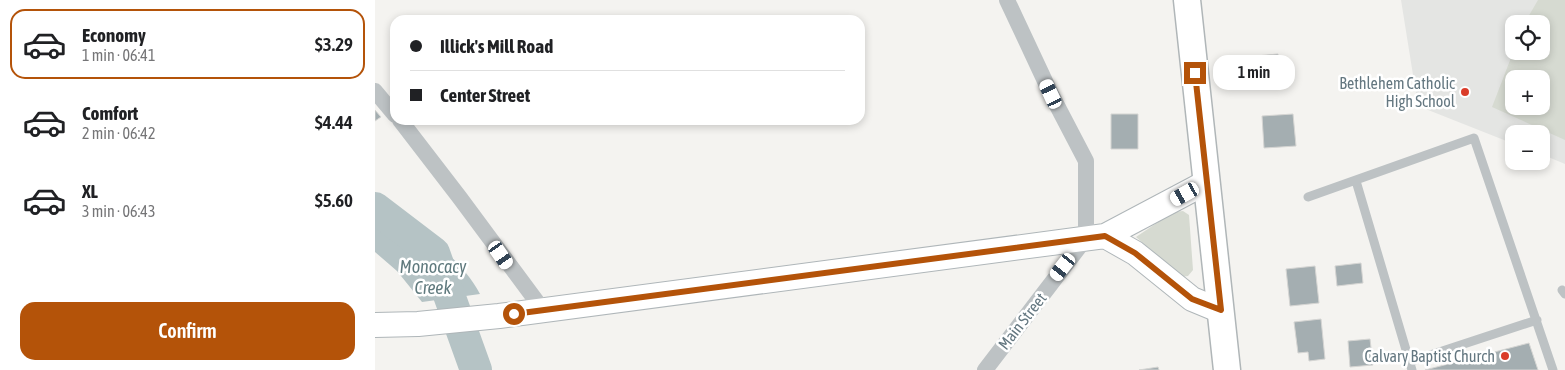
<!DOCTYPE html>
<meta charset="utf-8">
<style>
body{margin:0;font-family:"Asap Condensed",sans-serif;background:#f2f2f2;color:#202124;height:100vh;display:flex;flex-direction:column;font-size:19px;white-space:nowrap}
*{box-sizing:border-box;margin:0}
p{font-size:16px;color:#757577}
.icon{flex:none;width:28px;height:28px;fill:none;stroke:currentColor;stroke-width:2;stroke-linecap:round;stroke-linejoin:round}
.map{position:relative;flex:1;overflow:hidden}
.sheet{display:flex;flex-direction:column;background:#fff;width:375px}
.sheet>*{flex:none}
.guide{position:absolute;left:15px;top:15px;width:475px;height:110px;border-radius:15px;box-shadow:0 2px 8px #0003;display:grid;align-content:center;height:110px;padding:0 20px;background:#fff}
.controls{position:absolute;left:1130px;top:15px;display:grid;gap:10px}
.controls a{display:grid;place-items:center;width:45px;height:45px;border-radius:10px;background:#fff;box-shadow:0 2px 8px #0003;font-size:25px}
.end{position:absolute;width:22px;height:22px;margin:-11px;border:6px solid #b45309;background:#fff;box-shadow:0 0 0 2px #fff}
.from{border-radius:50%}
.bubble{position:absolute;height:35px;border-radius:15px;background:#fff;box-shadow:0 2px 8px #0003;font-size:16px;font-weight:600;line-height:35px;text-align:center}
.car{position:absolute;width:15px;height:30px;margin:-15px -8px;border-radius:6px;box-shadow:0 0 4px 1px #0007;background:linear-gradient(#fff 24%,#345 0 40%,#fff 0 76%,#345 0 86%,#fff 0)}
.guide b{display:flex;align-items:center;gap:18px;height:48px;font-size:19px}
.guide b+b{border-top:1px solid #e0e0e0}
.guide i{width:12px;height:12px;background:#202124}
ul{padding:9px 0 0;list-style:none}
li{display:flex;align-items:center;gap:15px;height:70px;margin:0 10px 8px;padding:0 10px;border:2px solid transparent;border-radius:15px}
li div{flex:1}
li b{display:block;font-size:19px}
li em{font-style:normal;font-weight:600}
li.active{border-color:#b45309}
li>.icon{width:45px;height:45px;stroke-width:1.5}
.primary-button{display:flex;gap:10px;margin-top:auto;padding:10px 20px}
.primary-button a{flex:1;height:58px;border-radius:15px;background:#b45309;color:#fff;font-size:20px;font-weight:600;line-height:58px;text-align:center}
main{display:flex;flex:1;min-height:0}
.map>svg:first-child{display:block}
.built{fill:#e4e5e3;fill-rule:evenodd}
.green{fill:#d6dad1;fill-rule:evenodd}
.water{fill:#b5c3c5}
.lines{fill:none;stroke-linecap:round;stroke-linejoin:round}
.river{stroke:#b5c3c5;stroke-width:32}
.building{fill:#a4aeb1;stroke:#d5d5d3}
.secondary-casing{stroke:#afb6b9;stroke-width:26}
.primary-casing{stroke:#b0b6b8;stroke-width:29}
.lane{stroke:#bdc2c4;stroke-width:9}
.street{stroke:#bdc2c4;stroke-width:16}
.secondary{stroke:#fff;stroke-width:24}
.primary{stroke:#fff;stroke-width:26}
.route{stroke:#b45309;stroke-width:6}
.poi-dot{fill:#da3c29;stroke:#fff;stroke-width:2}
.labels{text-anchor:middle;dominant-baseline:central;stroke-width:5;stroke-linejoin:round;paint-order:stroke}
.poi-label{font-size:16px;fill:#647780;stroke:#fff;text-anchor:end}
.street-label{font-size:16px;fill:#647780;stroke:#fff}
.water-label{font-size:18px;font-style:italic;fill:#5f797d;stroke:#fff}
</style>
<main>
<section class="sheet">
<ul>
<li class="active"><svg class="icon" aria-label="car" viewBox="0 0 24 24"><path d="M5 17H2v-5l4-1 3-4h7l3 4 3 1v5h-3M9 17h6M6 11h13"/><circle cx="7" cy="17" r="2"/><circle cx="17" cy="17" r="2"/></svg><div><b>Economy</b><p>1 min · 06:41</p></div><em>$3.29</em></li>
<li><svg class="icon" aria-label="car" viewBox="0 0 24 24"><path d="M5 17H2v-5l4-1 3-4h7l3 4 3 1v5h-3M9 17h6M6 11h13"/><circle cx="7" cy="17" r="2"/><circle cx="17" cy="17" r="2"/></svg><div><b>Comfort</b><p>2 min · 06:42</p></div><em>$4.44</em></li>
<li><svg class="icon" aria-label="car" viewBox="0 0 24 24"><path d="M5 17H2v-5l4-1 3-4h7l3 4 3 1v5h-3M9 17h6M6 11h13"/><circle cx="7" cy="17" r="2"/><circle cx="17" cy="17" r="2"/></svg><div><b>XL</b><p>3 min · 06:43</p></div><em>$5.60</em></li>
</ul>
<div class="primary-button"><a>Confirm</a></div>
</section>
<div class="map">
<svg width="1190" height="370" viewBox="0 0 1190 370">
<rect width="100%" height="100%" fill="#f4f3f0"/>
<path class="built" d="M1026,0H1190V164L1166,154V134H1139V144L1043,106ZM1139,24H1166V51H1139ZM1139,79H1166V106H1139Z"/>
<path class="green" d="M1163,0H1190V140L1117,107L1139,50L1166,51V24H1149ZM1139,79H1166V106H1139Z
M808,211L814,215L818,270L813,276L806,277L761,237L798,212Z"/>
<path class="water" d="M0,201C37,225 84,254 105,294L47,302L22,271L0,252Z"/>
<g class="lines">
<path class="river" d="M0,208L59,253L101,370"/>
</g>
<path class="building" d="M903,54L904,83L883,85L881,56Z
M0,110L6,117L0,121Z
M736,114H763V149H736Z
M918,114L921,146L889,148L887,116Z
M986,263L988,283L962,286L960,266Z
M940,266L944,303L915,306L911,269Z
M946,319L950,359L934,361L933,352L923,353L919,322Z
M995,339L998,365L975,367L973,341Z
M1154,343L1163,370H1050Z
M783,367L784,370H764Z"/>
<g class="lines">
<defs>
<path id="secondary" d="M730,236L760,253L817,299L846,311
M0,325L43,324L124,316L730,236L832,182"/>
<path id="primary" d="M812,0L852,370"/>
</defs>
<use href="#secondary" class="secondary-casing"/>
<use href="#primary" class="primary-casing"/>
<path class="lane" d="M981,181L1037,370
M933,197L1099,138L1178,370
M1187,290L1190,294
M1034,362L1162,320"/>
<path class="street" d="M0,91L20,115
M25,120L85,198L168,310
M610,370L711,238V161L676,94L632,0"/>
<use href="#secondary" class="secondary"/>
<use href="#primary" class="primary"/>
</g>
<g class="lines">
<path class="route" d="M139,314L730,236L760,253L817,299L846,310L820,73"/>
</g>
<g class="poi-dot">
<circle cx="1090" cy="92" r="5"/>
<circle cx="1130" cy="356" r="5"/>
</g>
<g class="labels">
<g class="poi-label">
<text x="1080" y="83">Bethlehem Catholic<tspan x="1080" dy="18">High School</tspan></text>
<text x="1120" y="356">Calvary Baptist Church</text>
</g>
<g class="street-label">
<text transform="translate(647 321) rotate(-52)">Main Street</text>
</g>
<g class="water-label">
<text x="58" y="266">Monocacy<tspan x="58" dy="21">Creek</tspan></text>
</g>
</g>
</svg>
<div class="controls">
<a><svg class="icon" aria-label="locate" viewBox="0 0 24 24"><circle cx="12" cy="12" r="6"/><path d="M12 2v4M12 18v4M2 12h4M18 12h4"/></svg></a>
<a>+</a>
<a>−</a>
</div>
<i class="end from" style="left:139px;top:314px"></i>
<i class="end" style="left:820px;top:73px"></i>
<div class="bubble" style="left:838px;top:55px;width:82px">1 min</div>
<i class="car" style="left:676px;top:94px;rotate:335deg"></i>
<i class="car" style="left:810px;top:194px;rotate:241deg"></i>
<i class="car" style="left:126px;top:255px;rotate:145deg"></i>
<i class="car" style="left:688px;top:267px;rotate:218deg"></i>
<div class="guide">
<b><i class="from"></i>Illick's Mill Road</b>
<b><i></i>Center Street</b>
</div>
</div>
</main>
